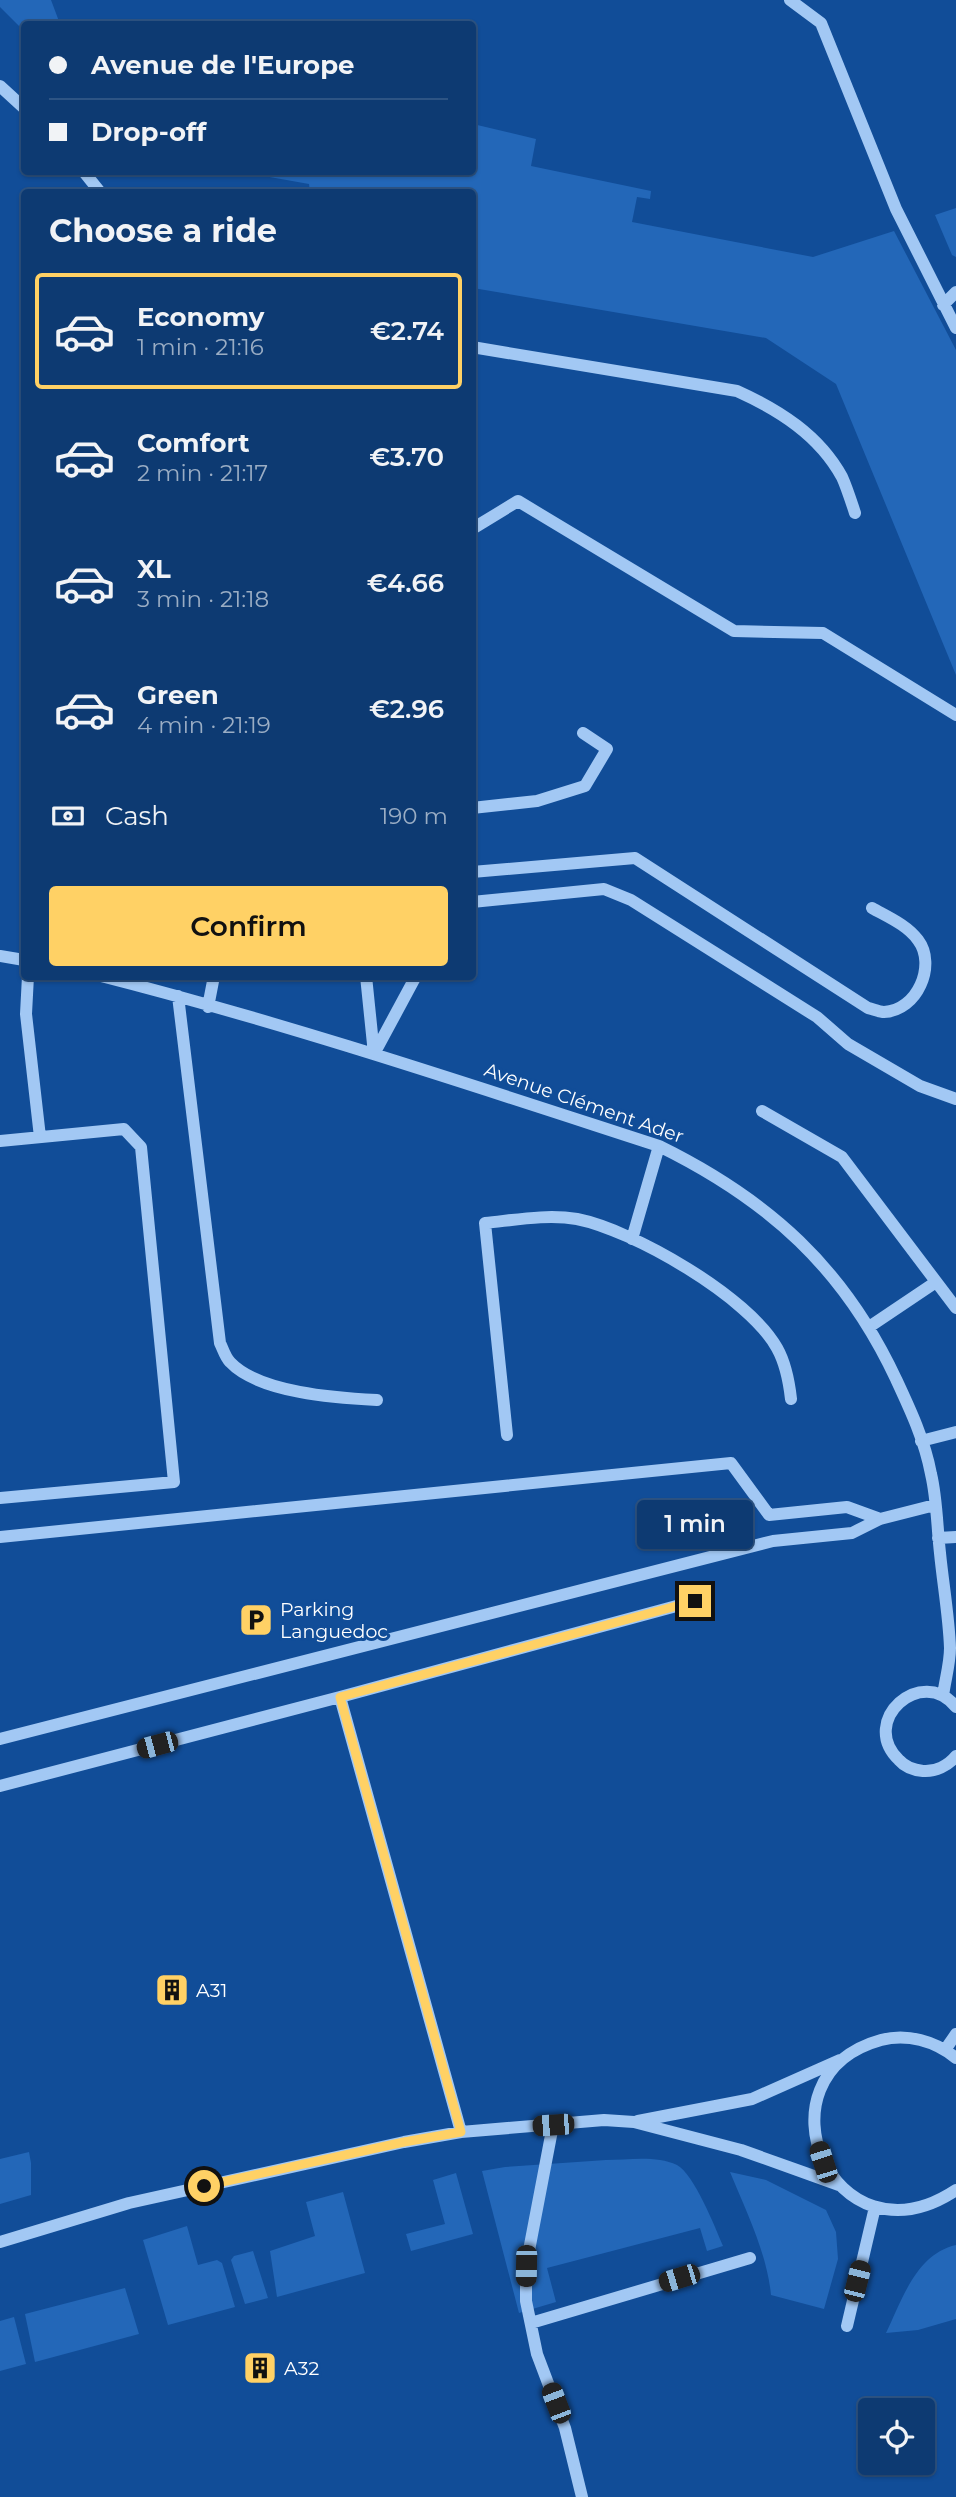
<!DOCTYPE html>
<meta charset="utf-8">
<style>
body{margin:0;font-family:Montserrat,sans-serif;background:#164177;color:#f1f3f6;height:100vh;display:flex;flex-direction:column;font-size:26px;white-space:nowrap}
*{box-sizing:border-box;margin:0}
p{font-size:23px;color:#9aadc4}
.icon{flex:none;width:38px;height:38px;fill:none;stroke:currentColor;stroke-width:2;stroke-linecap:round;stroke-linejoin:round}
.map{position:relative;flex:1;overflow:hidden}
.sheet{position:absolute;left:21px;top:189px;width:455px;height:791px;display:flex;flex-direction:column;background:#0d3a72;border-radius:7px;box-shadow:0 2px 5px #0004,0 0 0 2px #2d5484}
.sheet>*{flex:none}
.top-card{position:absolute;left:21px;top:21px;width:455px;height:154px;border-radius:7px;box-shadow:0 2px 5px #0004,0 0 0 2px #2d5484;display:grid;align-content:center;height:154px;padding:0 28px;background:#0d3a72}
.fabs{position:absolute;left:858px;top:2398px;display:grid;gap:14px}
.fabs a{display:grid;place-items:center;width:77px;height:77px;border-radius:7px;background:#0d3a72;box-shadow:0 2px 5px #0004,0 0 0 2px #2d5484;font-size:35px}
.end{position:absolute;width:32px;height:32px;margin:-16px;border:9px solid #ffd165;background:#111;box-shadow:0 0 0 4px #111}
.from{border-radius:50%}
.bubble{position:absolute;height:49px;border-radius:7px;background:#0d3a72;box-shadow:0 2px 5px #0004,0 0 0 2px #2d5484;font-size:23px;font-weight:600;line-height:49px;text-align:center}
.car{position:absolute;width:21px;height:42px;margin:-21px -10px;border-radius:9px;box-shadow:0 0 5px 2px #0007;background:linear-gradient(#222 24%,#8ab4d8 0 40%,#222 0 76%,#8ab4d8 0 86%,#222 0)}
.top-card b{display:flex;align-items:center;gap:24px;height:66px;font-size:26px}
.top-card b+b{border-top:2px solid #2d5484}
.top-card i{width:18px;height:18px;background:#f1f3f6}
ul{padding:0;list-style:none}
li{display:flex;align-items:center;gap:21px;height:116px;margin:0 14px 10px;padding:0 14px;border:4px solid transparent;border-radius:7px}
li div{flex:1}
li b{display:block;font-size:26px}
li em{font-style:normal;font-weight:600}
li.current{border-color:#ffd165}
li>.icon{width:63px;height:63px;stroke-width:1.5}
h2{padding:0 28px;font-size:32px;line-height:84px}
.pay{display:flex;align-items:center;gap:18px;height:77px;padding:0 28px;font-size:26px}
.pay p{margin-inline-start:auto}
.cta{display:flex;gap:14px;margin-top:auto;padding:14px 28px}
.cta a{flex:1;height:80px;border-radius:7px;background:#ffd165;color:#111;font-size:28px;font-weight:600;line-height:80px;text-align:center}
.map>svg:first-child{display:block}
.green{fill:#2367b8}
.lines{fill:none;stroke-linecap:round;stroke-linejoin:round}
.minor{stroke:#a2c8f4;stroke-width:12}
.route{stroke:#ffd165;stroke-width:9}
.labels{text-anchor:middle;dominant-baseline:central;stroke-width:6;stroke-linejoin:round;paint-order:stroke}
.street-label{font-size:19px;fill:#fff;stroke:#114d98}
.poi-label{font-size:19px;fill:#fff;stroke:#114d98;text-anchor:start}
</style>
<div class="map">
<svg width="956" height="2497" viewBox="0 0 956 2497">
<rect width="100%" height="100%" fill="#114d98"/>
<path class="green" d="M0,0H51L60,24H24V31L0,7Z
M473,124L536,139L531,166L651,191L650,199L637,197L632,222L813,257L894,231L956,350V675L836,384L766,338L473,288L472,192H310L309,184L241,172H472Z
M956,208V257L952,255L935,215Z
M29,2152L31,2163V2195L0,2204V2159Z
M606,2160C628,2160 656,2155 677,2165C694,2174 715,2227 723,2246L707,2251L700,2228L547,2268L556,2302L519,2313L482,2171L505,2167Z
M730,2172L766,2180L826,2210L836,2232L838,2259L824,2309L771,2295C767,2253 746,2211 730,2172Z
M456,2173L473,2234L411,2251L406,2234L445,2224L433,2180Z
M343,2192L365,2273L277,2297L270,2251L315,2236L306,2202Z
M187,2226L198,2265L217,2260L222,2263L235,2307L168,2325L143,2240Z
M956,2245V2319L918,2330L886,2333C902,2300 916,2254 956,2245Z
M253,2251L268,2298L245,2304L231,2260L234,2256Z
M125,2288L139,2334L35,2362L25,2314Z
M14,2317L26,2364L0,2371V2321Z"/>
<g class="lines">
<path class="minor" d="M790,0L821,23L896,209L956,328
M0,86L24,108
M84,172L100,192
M943,305L956,292
M472,347L737,391C779,410 819,435 842,477C847,488 851,501 855,513
M472,529L518,501L734,631L823,633L956,715
M472,808L537,801L585,786L607,749L583,733
M472,872L635,858L868,1008C873,1009 879,1012 884,1012C917,1011 937,965 918,940C907,925 888,917 872,908
M472,902L604,889L631,900L817,1017L848,1044L920,1086L956,1099
M0,956L24,960
M28,976L26,1014L40,1137
M101,976C289,1024 474,1086 659,1146C769,1200 844,1268 896,1379C910,1409 925,1441 931,1474C937,1499 937,1527 940,1553C943,1584 949,1617 950,1648C950,1664 945,1680 943,1696
M366,976L374,1054
M178,996L220,1343C223,1349 225,1357 230,1362C259,1393 337,1398 377,1400
M208,1007L214,976
M374,1054L416,976
M762,1111L842,1157L956,1308
M0,1141L124,1129L141,1147L174,1482L0,1498
M632,1239L659,1146
M869,1327L936,1282
M507,1435L485,1223C515,1220 547,1214 577,1219C633,1230 749,1297 777,1348C786,1364 789,1381 791,1399
M921,1441L956,1432
M0,1537L731,1463L769,1515L847,1507L880,1519
M938,1538L956,1537
M956,1707C922,1664 858,1721 899,1760C905,1767 913,1770 923,1771C935,1772 948,1766 956,1756
M0,1739L773,1541L852,1533L880,1519L935,1505
M0,1786L340,1697
M945,2050L956,2034
M956,2058C935,2041 907,2033 881,2040C750,2076 832,2272 956,2190
M638,2121L752,2099L840,2060
M553,2125L526,2266V2301L537,2354L565,2428L582,2497
M461,2132L340,1697L695,1601
M0,2242L129,2203L404,2142L461,2132L604,2120L634,2122L741,2150L839,2185
M531,2323L750,2258
M847,2326L875,2207"/>
</g>
<g class="lines">
<path class="route" d="M204,2186L404,2142L461,2132L340,1697L695,1601"/>
</g>
<defs>
<symbol id="parking-square" viewBox="-11 -11 22 22"><rect x="-9" y="-9" width="18" height="18" rx="4" fill="#ffd165" stroke="#114d98"/><path d="M-3.5-5.5H1a3.5 3.5 0 0 1 0 7H-1V5.5H-3.5ZM-1-3.4V-.6H.8a1.4 1.4 0 0 0 0-2.8Z" fill="#111"/></symbol>
<symbol id="building-square" viewBox="-11 -11 22 22"><rect x="-9" y="-9" width="18" height="18" rx="4" fill="#ffd165" stroke="#114d98"/><path d="M-4-6H4V6H1V3H-1V6H-4ZM-2.5-4.3h1.7v1.8h-1.7ZM.8-4.3h1.7v1.8H.8ZM-2.5-1h1.7V.8h-1.7ZM.8-1h1.7V.8H.8Z" fill="#111"/></symbol>
</defs>
<g fill-rule="evenodd">
<use href="#parking-square" x="237" y="1601" width="38" height="38"/>
<use href="#building-square" x="153" y="1971" width="38" height="38"/>
<use href="#building-square" x="241" y="2349" width="38" height="38"/>
</g>
<g class="labels">
<g class="street-label">
<text transform="translate(584 1103) rotate(19)">Avenue Clément Ader</text>
</g>
<g class="poi-label">
<text x="280" y="1609">Parking<tspan x="280" dy="22">Languedoc</tspan></text>
<text x="196" y="1990">A31</text>
<text x="284" y="2368">A32</text>
</g>
</g>
</svg>
<div class="fabs">
<a><svg class="icon" aria-label="locate" viewBox="0 0 24 24"><circle cx="12" cy="12" r="6"/><path d="M12 2v4M12 18v4M2 12h4M18 12h4"/></svg></a>
</div>
<i class="end from" style="left:204px;top:2186px"></i>
<i class="end" style="left:695px;top:1601px"></i>
<div class="bubble" style="left:637px;top:1500px;width:116px">1 min</div>
<i class="car" style="left:157px;top:1745px;rotate:255deg"></i>
<i class="car" style="left:553px;top:2125px;rotate:266deg"></i>
<i class="car" style="left:823px;top:2162px;rotate:342deg"></i>
<i class="car" style="left:526px;top:2266px;rotate:181deg"></i>
<i class="car" style="left:679px;top:2278px;rotate:253deg"></i>
<i class="car" style="left:857px;top:2281px;rotate:14deg"></i>
<i class="car" style="left:556px;top:2403px;rotate:339deg"></i>
<div class="top-card">
<b><i class="from"></i>Avenue de l'Europe</b>
<b><i></i>Drop-off</b>
</div>
<section class="sheet">
<h2>Choose a ride</h2>
<ul>
<li class="current"><svg class="icon" aria-label="car" viewBox="0 0 24 24"><path d="M5 17H2v-5l4-1 3-4h7l3 4 3 1v5h-3M9 17h6M6 11h13"/><circle cx="7" cy="17" r="2"/><circle cx="17" cy="17" r="2"/></svg><div><b>Economy</b><p>1 min · 21:16</p></div><em>€2.74</em></li>
<li><svg class="icon" aria-label="car" viewBox="0 0 24 24"><path d="M5 17H2v-5l4-1 3-4h7l3 4 3 1v5h-3M9 17h6M6 11h13"/><circle cx="7" cy="17" r="2"/><circle cx="17" cy="17" r="2"/></svg><div><b>Comfort</b><p>2 min · 21:17</p></div><em>€3.70</em></li>
<li><svg class="icon" aria-label="car" viewBox="0 0 24 24"><path d="M5 17H2v-5l4-1 3-4h7l3 4 3 1v5h-3M9 17h6M6 11h13"/><circle cx="7" cy="17" r="2"/><circle cx="17" cy="17" r="2"/></svg><div><b>XL</b><p>3 min · 21:18</p></div><em>€4.66</em></li>
<li><svg class="icon" aria-label="car" viewBox="0 0 24 24"><path d="M5 17H2v-5l4-1 3-4h7l3 4 3 1v5h-3M9 17h6M6 11h13"/><circle cx="7" cy="17" r="2"/><circle cx="17" cy="17" r="2"/></svg><div><b>Green</b><p>4 min · 21:19</p></div><em>€2.96</em></li>
</ul>
<div class="pay"><svg class="icon" aria-label="cash" viewBox="0 0 24 24"><path d="M3 7h18v10H3z"/><circle cx="12" cy="12" r="2"/></svg>Cash<p>190 m</p></div>
<div class="cta"><a>Confirm</a></div>
</section>
</div>
